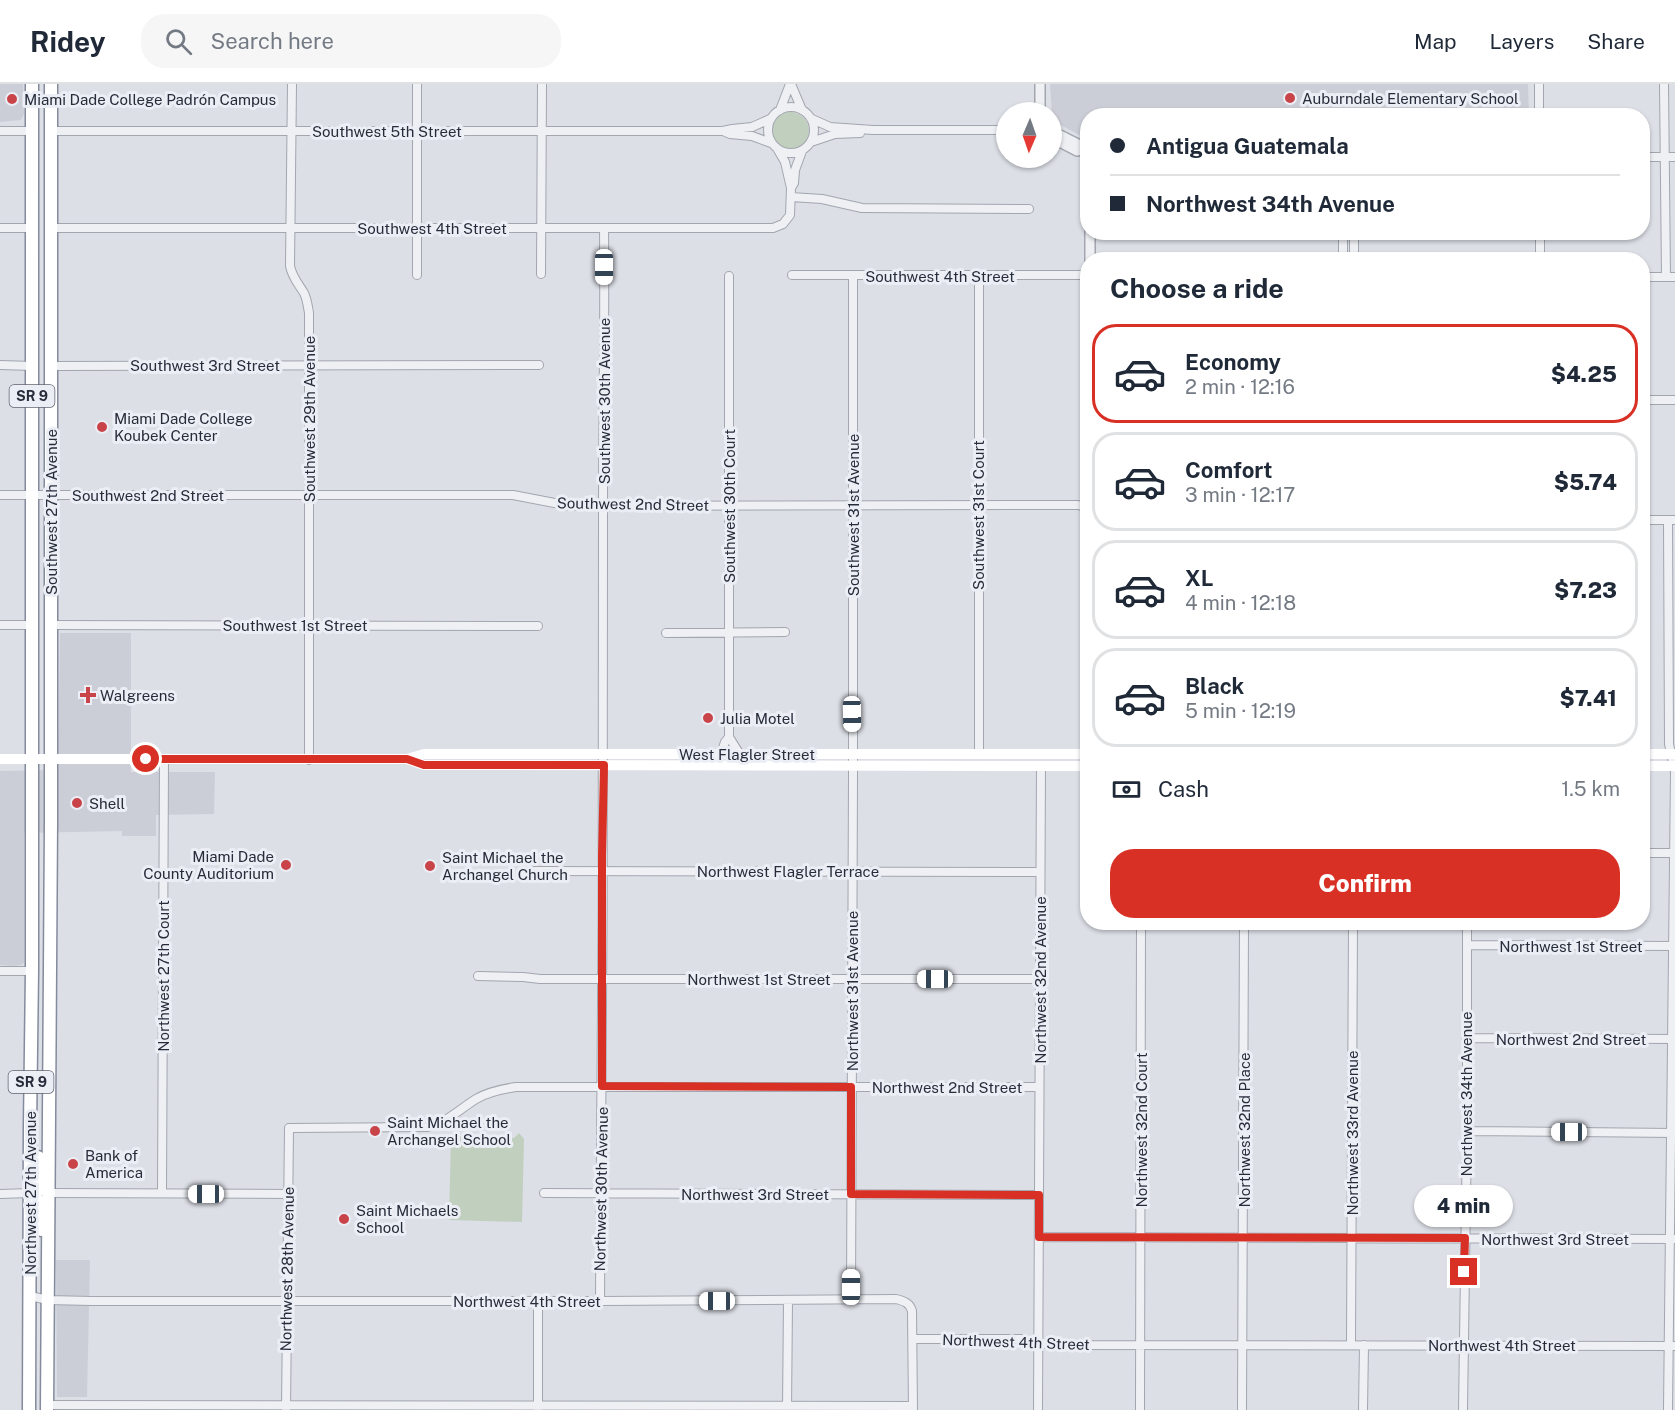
<!DOCTYPE html>
<meta charset="utf-8">
<style>
body{margin:0;font-family:"Public Sans",sans-serif;background:#f6f6f7;color:#1f2937;height:100vh;display:flex;flex-direction:column;font-size:22px;white-space:nowrap}
*{box-sizing:border-box;margin:0}
p{font-size:20px;color:#747a83}
.icon{flex:none;width:33px;height:33px;fill:none;stroke:currentColor;stroke-width:2;stroke-linecap:round;stroke-linejoin:round}
.map{position:relative;flex:1;overflow:hidden}
.sheet{position:absolute;left:1080px;top:168px;width:570px;height:678px;display:flex;flex-direction:column;background:#fff;border-radius:24px;box-shadow:0 2px 4px #0004}
.sheet>*{flex:none}
.top-card{position:absolute;left:1080px;top:24px;width:570px;height:132px;border-radius:24px;box-shadow:0 2px 4px #0004;display:grid;align-content:center;height:132px;padding:0 30px;background:#fff}
.needle{width:39px;rotate:182deg}
.buttons{position:absolute;left:996px;top:18px;display:grid;gap:12px}
.buttons a{display:grid;place-items:center;width:66px;height:66px;border-radius:50%;background:#fff;box-shadow:0 2px 4px #0004;font-size:30px}
.end{position:absolute;width:27px;height:27px;margin:-14px;border:8px solid #d93025;background:#fff;box-shadow:0 0 0 3px #fff}
.from{border-radius:50%}
.bubble{position:absolute;height:42px;border-radius:21px;background:#fff;box-shadow:0 2px 4px #0004;font-size:20px;font-weight:800;line-height:42px;text-align:center}
.car{position:absolute;width:18px;height:36px;margin:-18px -9px;border-radius:8px;box-shadow:0 0 4px 2px #0007;background:linear-gradient(#fff 24%,#345 0 40%,#fff 0 76%,#345 0 86%,#fff 0)}
.top-card b{display:flex;align-items:center;gap:21px;height:57px;font-size:22px}
.top-card b+b{border-top:2px solid #e0e1e3}
.top-card i{width:15px;height:15px;background:#1f2937}
ul{padding:0;list-style:none}
li{display:flex;align-items:center;gap:18px;height:99px;margin:0 12px 9px;padding:0 18px;border:3px solid #e0e1e3;border-radius:24px}
li div{flex:1}
li b{display:block;font-size:22px}
li em{font-style:normal;font-weight:800}
li.selected{border-color:#d93025}
li>.icon{width:54px;height:54px;stroke-width:1.5}
h2{padding:0 30px;font-size:27px;line-height:72px}
.pay{display:flex;align-items:center;gap:15px;height:66px;padding:0 30px;font-size:22px}
.pay p{margin-inline-start:auto}
.primary-button{display:flex;gap:12px;margin-top:auto;padding:12px 30px}
.primary-button a{flex:1;height:69px;border-radius:24px;background:#d93025;color:#fff;font-size:24px;font-weight:800;line-height:69px;text-align:center}
header{display:flex;align-items:center;gap:36px;box-sizing:border-box;height:84px;padding:0 30px;background:#fff;border-bottom:2px solid #e0e1e3}
header strong{font-size:28px}
nav{display:flex;gap:33px;margin-inline-start:auto;font-size:21px}
.search{width:420px;height:54px;background:#f6f6f7;display:flex;align-items:center;gap:15px;box-sizing:border-box;padding:0 21px;border-radius:24px;color:#747a83;font-size:22px}
.map>svg:first-child{display:block}
.built{fill:#cbced7}
.green{fill:#c0cfbe}
.lines{fill:none;stroke-linecap:round;stroke-linejoin:round}
.minor-casing{stroke:#a2a6af;stroke-width:10}
.tertiary-casing{stroke:#a2a6af;stroke-width:12}
.trunk-casing{stroke:#848b9c;stroke-width:15}
.minor{stroke:#eff0f4;stroke-width:8}
.tertiary{stroke:#eff0f4;stroke-width:9}
.secondary{stroke:#fff;stroke-width:10}
.trunk{stroke:#fff;stroke-width:12}
.route{stroke:#d93025;stroke-width:8}
.poi-dot{fill:#c84449;stroke:#ebeef4;stroke-width:2}
.labels{text-anchor:middle;dominant-baseline:central;stroke-width:6;stroke-linejoin:round;paint-order:stroke}
.shield{fill:#ebeef4;stroke:#626672;stroke-width:1.5}
.shield-label{font-size:14px;font-weight:bold;fill:#272c3b}
.poi-label{font-size:15px;fill:#272c3b;stroke:#ebeef4;text-anchor:start}
.street-label{font-size:15px;fill:#272c3b;stroke:#ebeef4}
</style>
<header>
<strong>Ridey</strong>
<div class="search"><svg class="icon" aria-label="search" viewBox="0 0 24 24"><circle cx="10" cy="10" r="6"/><path d="M15 15l6 6"/></svg>Search here</div>
<nav><a>Map</a><a>Layers</a><a>Share</a></nav>
</header>
<div class="map">
<svg width="1675" height="1326" viewBox="0 0 1675 1326">
<rect width="100%" height="100%" fill="#dcdfe6"/>
<path class="built" d="M0,0H23L24,30L21,36L0,38Z
M1050,0H1528L1529,31L1088,32L1087,55L1057,39L1052,30Z
M60,549H131V688H215L214,730L156,731V752H122V747L24,749V879L21,881L14,882L0,881V687L58,686Z
M56,1176H90L87,1313H57Z"/>
<path class="green" d="M771 47a19 19 0 1 1 38 0a19 19 0 1 1-38 0Z
M519,1049L524,1055L522,1138L449,1136L451,1052L514,1054Z"/>
<g class="lines">
<defs>
<path id="minor" d="M292,0L290,182C292,193 298,199 304,209C307,215 308,223 309,229V676
M791,0L802,26
M1539,0V32
M1664,0L1666,193
M768 46a23 23 0 1 1 46 0a23 23 0 1 1-46 0Z
M780,26L790,0
M812,35L830,43L873,46H1006
M0,47H32
M51,47H723L732,45L752,43L770,35
M723,47L730,50L752,52L771,59
M811,58L835,50L860,49
M778,66L785,78L791,104
M1642,73H1675
M791,113L822,115L862,124L1029,125
M0,144H32
M51,144H773L783,140L790,131L791,104L794,99L795,86L802,67
M1343,148V176
M1354,148V176
M1540,148V176
M541,190L542,0
M417,191V0
M792,191H1088
M729,192V653L739,669
M979,192V670
M1642,193H1675
M0,281L32,282
M51,282L539,281
M1642,316H1675
M0,411H513L570,422L1078,421L1088,424
M1642,436H1675
M0,541H33
M51,541L538,542
M666,549L785,548
M721,670L725,658L729,653
M1642,769H1675
M535,787L1040,788
M1468,861L1675,862
M0,887H32
M478,892L523,893L540,895H1040
M1466,954L1675,955
M1467,1047L1675,1049
M49,1109L288,1110
M162,1109L164,675
M544,1109L1039,1111
M0,1110L30,1109
M1039,1153L1675,1155
M30,1212L48,1216L91,1217H600L896,1215C904,1217 910,1219 912,1227L913,1326
M851,1216L853,692V192
M538,1217V1326
M600,1217C602,956 604,696 603,435C603,338 605,241 604,144
M913,1255H1025L1051,1261L1675,1262
M1351,1260L1353,838
M47,1321L913,1322
M286,1326L289,1044L427,1043C446,1039 460,1025 476,1015C488,1008 502,1005 516,1003H1039
M787,1326L788,1217
M1038,1326L1041,682
M1140,1326L1141,838
M1242,1326L1244,838
M1363,1326L1364,1261
M1463,1326L1467,1047V838
M1668,1326L1675,688L1669,660L1668,436"/>
<path id="tertiary" d="M1040,0V28
M1052,47L1080,61L1088,73
M1052,54L1077,67L1082,66
M1090,176V148"/>
<path id="trunk" d="M38,1073L39,1101L49,1109
M30,1109C44,1116 41,1132 41,1146
M29,1326L30,1042L32,887V0
M47,1326L51,738V0"/>
</defs>
<use href="#minor" class="minor-casing"/>
<use href="#tertiary" class="tertiary-casing"/>
<use href="#trunk" class="trunk-casing"/>
<use href="#minor" class="minor"/>
<use href="#tertiary" class="tertiary"/>
<path class="secondary" d="M1642,670H1675
M0,675H407L424,681H446L1088,682
M407,675L424,670H1088
M1642,682H1675"/>
<use href="#trunk" class="trunk"/>
</g>
<g class="lines">
<path class="route" d="M146,675H407L424,681H604L602,772V1002L851,1003V1110L1039,1111V1153L1465,1154L1464,1188"/>
</g>
<g class="poi-dot">
<circle cx="1290" cy="14" r="6"/>
<circle cx="12" cy="15" r="6"/>
<circle cx="102" cy="343" r="6"/>
<path d="M85 602h6v6h6v6h-6v6h-6v-6h-6v-6h6z"/>
<circle cx="708" cy="634" r="6"/>
<circle cx="77" cy="719" r="6"/>
<circle cx="286" cy="781" r="6"/>
<circle cx="430" cy="782" r="6"/>
<circle cx="375" cy="1047" r="6"/>
<circle cx="73" cy="1080" r="6"/>
<circle cx="344" cy="1135" r="6"/>
</g>
<g class="labels">
<g class="shield">
<rect x="9.5" y="301" width="45" height="22" rx="4.5"/>
<rect x="8.5" y="987" width="45" height="22" rx="4.5"/>
</g>
<g class="shield-label">
<text x="32" y="312">SR 9</text>
<text x="31" y="998">SR 9</text>
</g>
<g class="poi-label">
<text x="1302" y="14">Auburndale Elementary School</text>
<text x="24" y="15">Miami Dade College Padrón Campus</text>
<text x="114" y="334">Miami Dade College<tspan x="114" dy="17">Koubek Center</tspan></text>
<text x="100" y="611">Walgreens</text>
<text x="720" y="634">Julia Motel</text>
<text x="89" y="719">Shell</text>
<text x="274" y="772" text-anchor="end">Miami Dade<tspan x="274" dy="17">County Auditorium</tspan></text>
<text x="442" y="773">Saint Michael the<tspan x="442" dy="17">Archangel Church</tspan></text>
<text x="387" y="1038">Saint Michael the<tspan x="387" dy="17">Archangel School</tspan></text>
<text x="85" y="1071">Bank of<tspan x="85" dy="17">America</tspan></text>
<text x="356" y="1126">Saint Michaels<tspan x="356" dy="17">School</tspan></text>
</g>
<g class="street-label">
<text x="387" y="47">Southwest 5th Street</text>
<text x="432" y="144">Southwest 4th Street</text>
<text x="940" y="192">Southwest 4th Street</text>
<text x="205" y="281">Southwest 3rd Street</text>
<text transform="translate(604 317) rotate(-90)">Southwest 30th Avenue</text>
<text transform="translate(309 335) rotate(-90)">Southwest 29th Avenue</text>
<text x="148" y="411">Southwest 2nd Street</text>
<text transform="translate(633 420) rotate(1)">Southwest 2nd Street</text>
<text transform="translate(729 422) rotate(-90)">Southwest 30th Court</text>
<text transform="translate(51 428) rotate(-90)">Southwest 27th Avenue</text>
<text transform="translate(853 431) rotate(-90)">Southwest 31st Avenue</text>
<text transform="translate(978 431) rotate(-90)">Southwest 31st Court</text>
<text x="295" y="541">Southwest 1st Street</text>
<text x="747" y="670">West Flagler Street</text>
<text x="788" y="787">Northwest Flagler Terrace</text>
<text x="1571" y="862">Northwest 1st Street</text>
<text transform="translate(163 892) rotate(-90)">Northwest 27th Court</text>
<text x="759" y="895">Northwest 1st Street</text>
<text transform="translate(1040 896) rotate(-90)">Northwest 32nd Avenue</text>
<text transform="translate(852 907) rotate(-90)">Northwest 31st Avenue</text>
<text x="1571" y="955">Northwest 2nd Street</text>
<text x="947" y="1003">Northwest 2nd Street</text>
<text transform="translate(1466 1010) rotate(-90)">Northwest 34th Avenue</text>
<text transform="translate(1141 1046) rotate(-90)">Northwest 32nd Court</text>
<text transform="translate(1244 1046) rotate(-90)">Northwest 32nd Place</text>
<text transform="translate(1352 1049) rotate(-90)">Northwest 33rd Avenue</text>
<text transform="translate(601 1105) rotate(-89)">Northwest 30th Avenue</text>
<text transform="translate(30 1109) rotate(-90)">Northwest 27th Avenue</text>
<text x="755" y="1110">Northwest 3rd Street</text>
<text x="1555" y="1155">Northwest 3rd Street</text>
<text transform="translate(287 1185) rotate(-89)">Northwest 28th Avenue</text>
<text x="527" y="1217">Northwest 4th Street</text>
<text transform="translate(1016 1258) rotate(2)">Northwest 4th Street</text>
<text x="1502" y="1261">Northwest 4th Street</text>
</g>
</g>
</svg>
<div class="buttons">
<a><svg class="needle" viewBox="-14 -14 28 28"><path d="M0-13l5 13h-10z" fill="#e53935"/><path d="M0 13l5-13h-10z" fill="#747a83"/></svg></a>
</div>
<i class="end from" style="left:146px;top:675px"></i>
<i class="end" style="left:1464px;top:1188px"></i>
<div class="bubble" style="left:1414px;top:1101px;width:99px">4 min</div>
<i class="car" style="left:604px;top:183px;rotate:180deg"></i>
<i class="car" style="left:852px;top:630px;rotate:179deg"></i>
<i class="car" style="left:935px;top:895px;rotate:270deg"></i>
<i class="car" style="left:1569px;top:1048px;rotate:270deg"></i>
<i class="car" style="left:206px;top:1110px;rotate:270deg"></i>
<i class="car" style="left:851px;top:1203px;rotate:0deg"></i>
<i class="car" style="left:717px;top:1217px;rotate:270deg"></i>
<div class="top-card">
<b><i class="from"></i>Antigua Guatemala</b>
<b><i></i>Northwest 34th Avenue</b>
</div>
<section class="sheet">
<h2>Choose a ride</h2>
<ul>
<li class="selected"><svg class="icon" aria-label="car" viewBox="0 0 24 24"><path d="M5 17H2v-5l4-1 3-4h7l3 4 3 1v5h-3M9 17h6M6 11h13"/><circle cx="7" cy="17" r="2"/><circle cx="17" cy="17" r="2"/></svg><div><b>Economy</b><p>2 min · 12:16</p></div><em>$4.25</em></li>
<li><svg class="icon" aria-label="car" viewBox="0 0 24 24"><path d="M5 17H2v-5l4-1 3-4h7l3 4 3 1v5h-3M9 17h6M6 11h13"/><circle cx="7" cy="17" r="2"/><circle cx="17" cy="17" r="2"/></svg><div><b>Comfort</b><p>3 min · 12:17</p></div><em>$5.74</em></li>
<li><svg class="icon" aria-label="car" viewBox="0 0 24 24"><path d="M5 17H2v-5l4-1 3-4h7l3 4 3 1v5h-3M9 17h6M6 11h13"/><circle cx="7" cy="17" r="2"/><circle cx="17" cy="17" r="2"/></svg><div><b>XL</b><p>4 min · 12:18</p></div><em>$7.23</em></li>
<li><svg class="icon" aria-label="car" viewBox="0 0 24 24"><path d="M5 17H2v-5l4-1 3-4h7l3 4 3 1v5h-3M9 17h6M6 11h13"/><circle cx="7" cy="17" r="2"/><circle cx="17" cy="17" r="2"/></svg><div><b>Black</b><p>5 min · 12:19</p></div><em>$7.41</em></li>
</ul>
<div class="pay"><svg class="icon" aria-label="cash" viewBox="0 0 24 24"><path d="M3 7h18v10H3z"/><circle cx="12" cy="12" r="2"/></svg>Cash<p>1.5 km</p></div>
<div class="primary-button"><a>Confirm</a></div>
</section>
</div>
